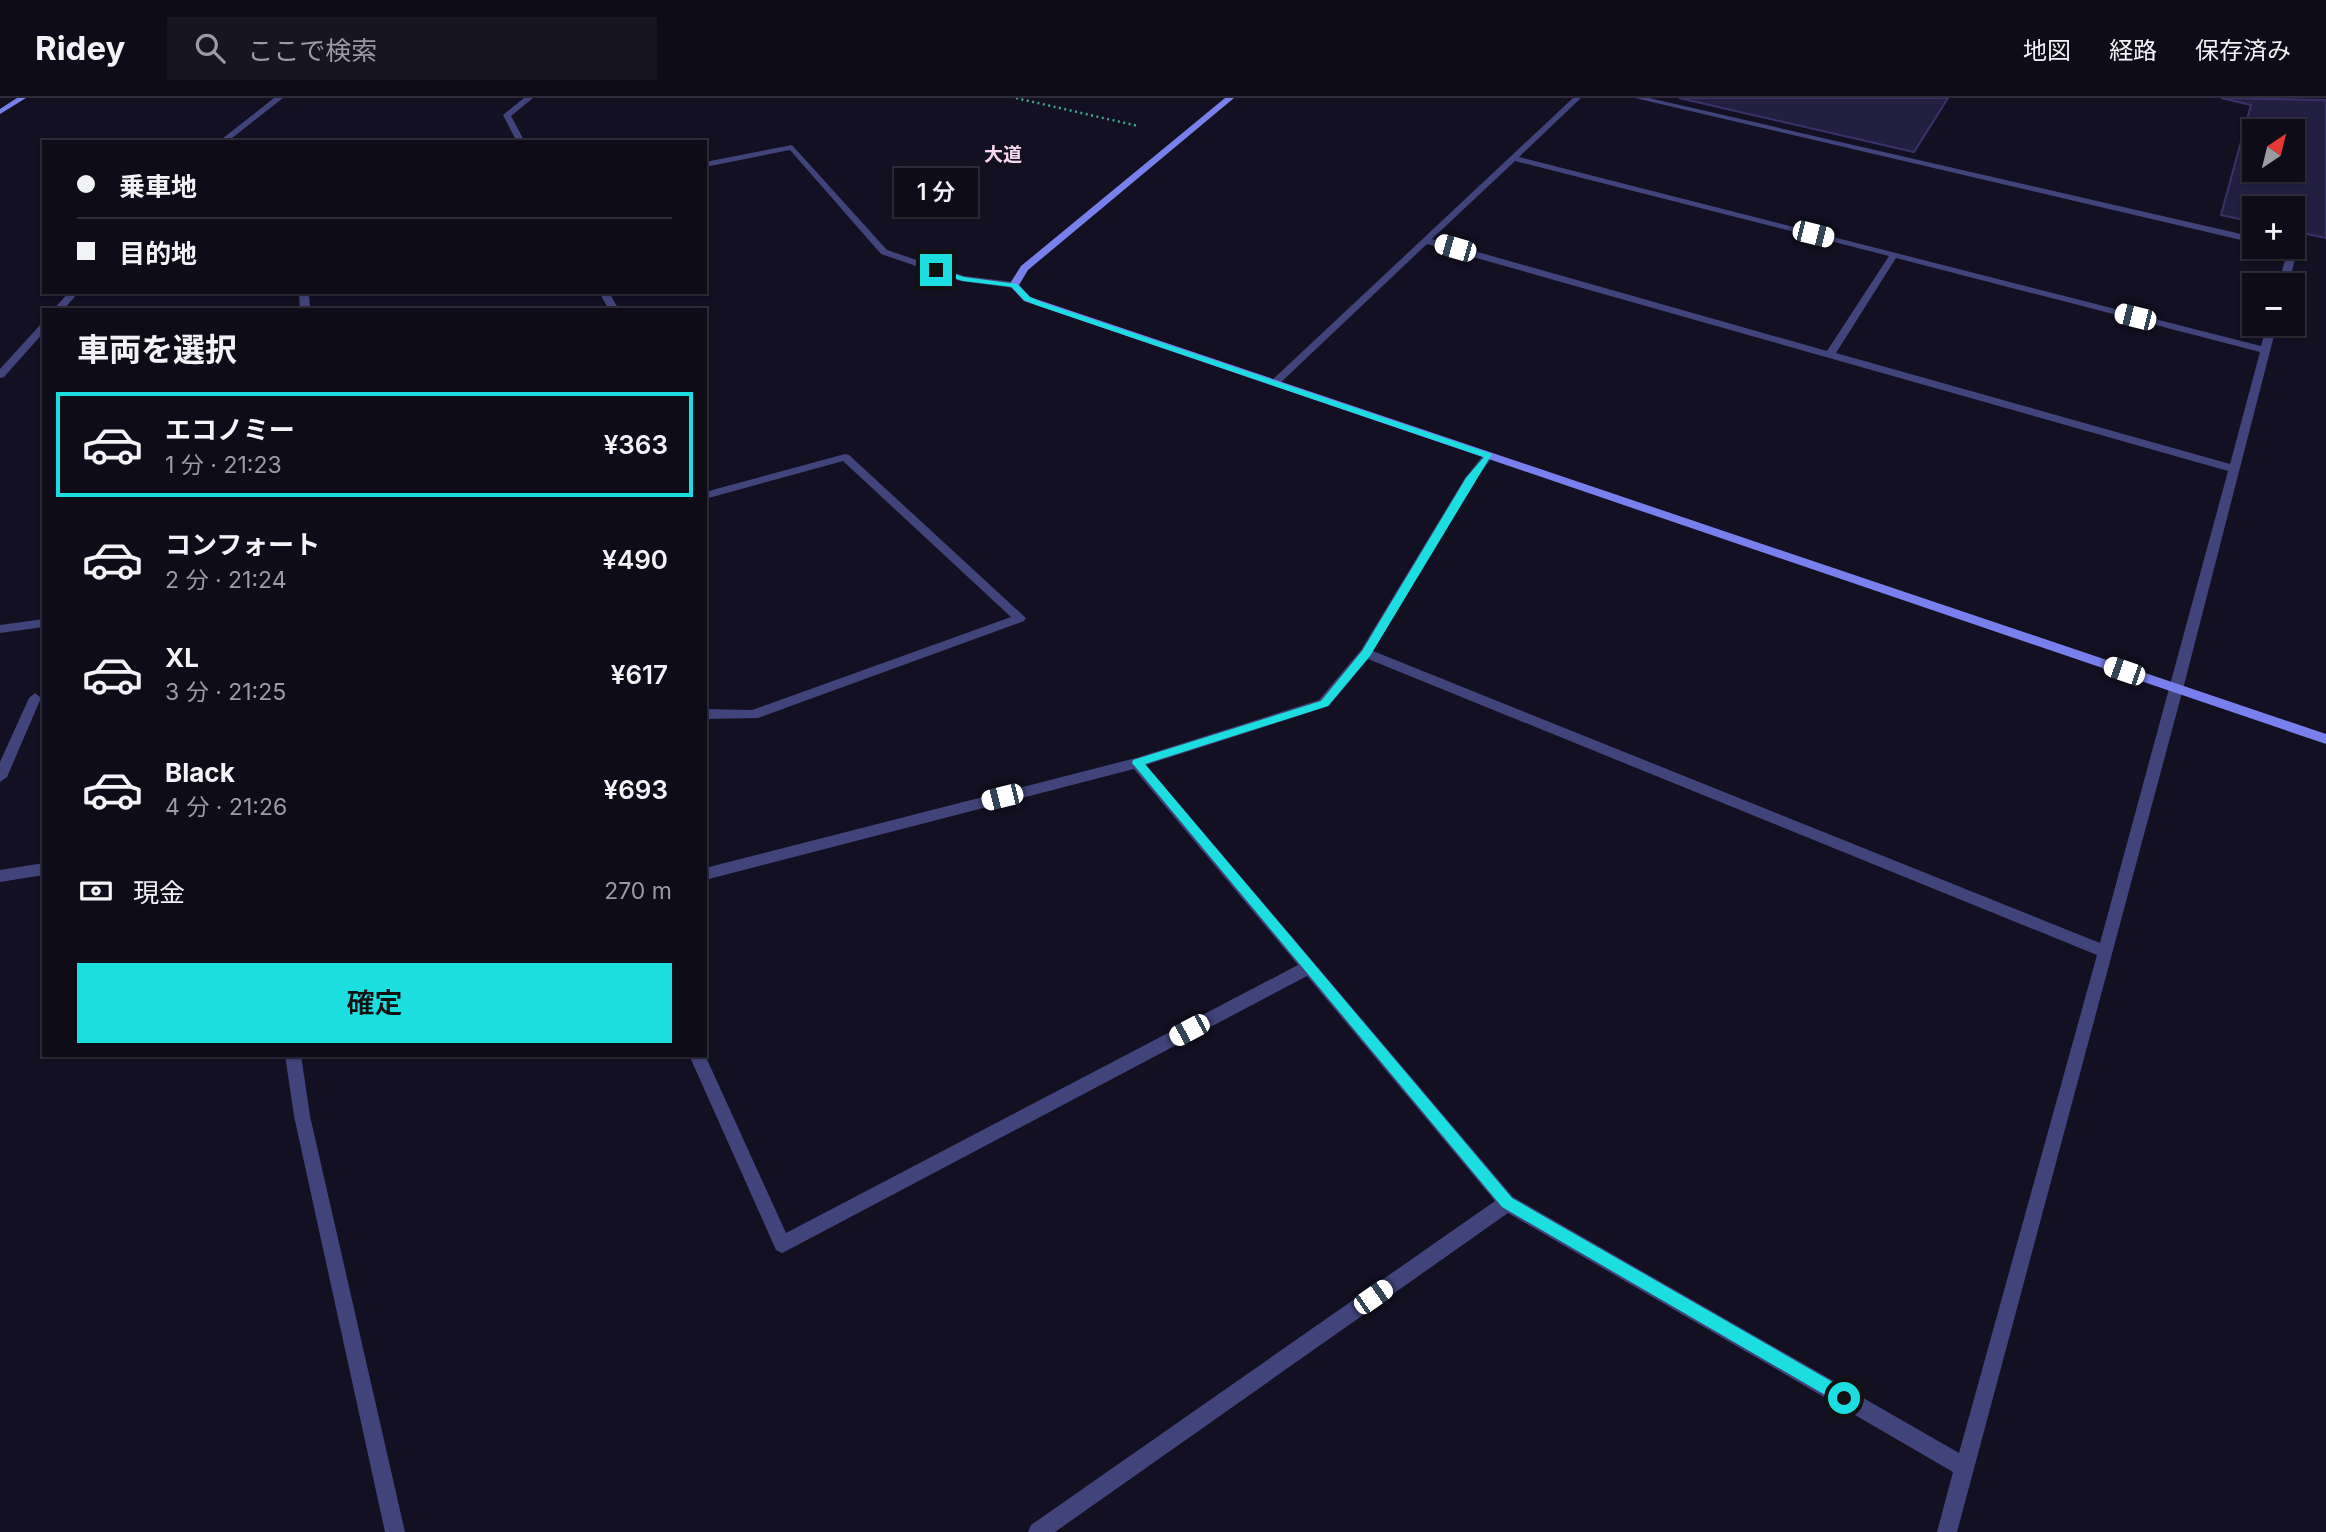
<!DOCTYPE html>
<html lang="ja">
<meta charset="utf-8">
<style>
body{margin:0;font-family:Inter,"Noto Sans JP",sans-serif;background:#171522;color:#f1f3f6;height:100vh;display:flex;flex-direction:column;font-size:26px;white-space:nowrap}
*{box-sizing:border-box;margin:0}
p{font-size:23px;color:#9b9ba2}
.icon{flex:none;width:38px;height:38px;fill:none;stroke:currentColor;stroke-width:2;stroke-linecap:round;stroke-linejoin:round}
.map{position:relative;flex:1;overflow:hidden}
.panel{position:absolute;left:42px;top:210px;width:665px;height:749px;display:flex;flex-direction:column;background:#0e0c19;border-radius:0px;box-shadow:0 2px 5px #0004,0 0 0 2px #2e2c38}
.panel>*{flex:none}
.guide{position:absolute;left:42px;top:42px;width:665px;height:154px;border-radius:0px;box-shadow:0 2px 5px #0004,0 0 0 2px #2e2c38;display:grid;align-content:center;height:154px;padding:0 35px;background:#0e0c19}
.needle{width:46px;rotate:35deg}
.fabs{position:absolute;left:2242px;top:21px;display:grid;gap:14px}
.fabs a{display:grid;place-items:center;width:63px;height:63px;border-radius:0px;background:#0e0c19;box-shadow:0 2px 5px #0004,0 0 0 2px #2e2c38;font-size:35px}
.end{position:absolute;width:32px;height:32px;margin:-16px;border:9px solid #1cdee0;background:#111;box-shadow:0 0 0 4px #111}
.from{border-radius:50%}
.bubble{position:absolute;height:49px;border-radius:0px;background:#0e0c19;box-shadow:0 2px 5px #0004,0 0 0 2px #2e2c38;font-size:23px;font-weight:600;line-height:49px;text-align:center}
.car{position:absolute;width:21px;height:42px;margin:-21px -10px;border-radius:9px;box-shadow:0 0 5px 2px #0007;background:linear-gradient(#fff 24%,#345 0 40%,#fff 0 76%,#345 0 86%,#fff 0)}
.guide b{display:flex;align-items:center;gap:24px;height:66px;font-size:26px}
.guide b+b{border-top:2px solid #2e2c38}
.guide i{width:18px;height:18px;background:#f1f3f6}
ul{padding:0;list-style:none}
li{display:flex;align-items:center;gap:21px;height:105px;margin:0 14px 10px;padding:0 21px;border:4px solid transparent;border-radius:0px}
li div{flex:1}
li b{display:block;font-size:26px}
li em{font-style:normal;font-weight:600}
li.current{border-color:#1cdee0}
li>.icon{width:63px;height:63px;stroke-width:1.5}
h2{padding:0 35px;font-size:32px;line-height:84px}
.pay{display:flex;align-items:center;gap:18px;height:77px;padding:0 35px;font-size:26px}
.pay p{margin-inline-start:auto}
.action{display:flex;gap:14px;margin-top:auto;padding:14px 35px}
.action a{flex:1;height:80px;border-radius:0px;background:#1cdee0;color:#111;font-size:28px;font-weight:600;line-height:80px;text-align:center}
header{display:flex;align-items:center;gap:42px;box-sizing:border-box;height:98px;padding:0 35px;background:#0e0c19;border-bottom:2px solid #2e2c38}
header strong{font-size:33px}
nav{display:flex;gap:38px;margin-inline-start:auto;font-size:24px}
.search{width:490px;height:63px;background:#171522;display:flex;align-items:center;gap:18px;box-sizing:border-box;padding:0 24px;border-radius:0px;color:#9b9ba2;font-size:26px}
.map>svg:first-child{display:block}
.building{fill:#221f40;stroke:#393369;stroke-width:2;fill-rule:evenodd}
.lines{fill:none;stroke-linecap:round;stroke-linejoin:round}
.path{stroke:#3da697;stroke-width:2.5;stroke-dasharray:2 3.5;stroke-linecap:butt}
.street{fill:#41447a;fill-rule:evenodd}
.secondary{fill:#7880ee;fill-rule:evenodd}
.route{fill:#1cdee0}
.labels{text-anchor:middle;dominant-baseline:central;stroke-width:6;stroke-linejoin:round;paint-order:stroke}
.far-quarter-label{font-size:19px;font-weight:bold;fill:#fad7f1;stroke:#121021}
</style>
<header>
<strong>Ridey</strong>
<div class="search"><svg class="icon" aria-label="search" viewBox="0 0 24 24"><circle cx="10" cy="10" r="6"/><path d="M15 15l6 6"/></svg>ここで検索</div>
<nav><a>地図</a><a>経路</a><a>保存済み</a></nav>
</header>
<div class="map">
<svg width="2326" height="1434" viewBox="0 0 2326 1434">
<rect width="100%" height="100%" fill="#121021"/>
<path class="building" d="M1679,0H1948L1914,54Z
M2221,0L2326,2V140L2292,133V110H2254V124L2221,117L2251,7ZM2254,33H2292V72H2254Z"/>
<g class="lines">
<path class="path" d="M1016,0L1138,28"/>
<path class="street" d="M274,0H283L227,44H218Z
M524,0H533L511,18L525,44H517L503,17Z
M1573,0H1581L1519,59L2261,248L2267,226H2277L2183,591L1957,1434H1937L1953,1374L1508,1115L1055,1434H1028L1031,1427L1495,1103L1307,878L788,1152L782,1155L776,1152L689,957H705L786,1135L1298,867L1134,671L705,782V770L1136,660L1319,602L1361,552L1465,380L1485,355L1489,354L1494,357L1476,381L1373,553L2100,845L2228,373L1427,146L1277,288L1268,286ZM1515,63L1889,158L1827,253L1432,141ZM1896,160L2260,254L2230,366L1836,255ZM1368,561L2097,857L1959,1355L1513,1099L1146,667L1329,608Z
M1635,0H1649L2254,139V145Z
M792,47L887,152L964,178L1014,184L1019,187L1014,190L960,183L881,156L790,52L705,69V64Z
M2292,148L2298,151L2288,187H2278L2288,152L2280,149Z
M69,194H79L63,212H53Z
M299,194H309L310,212H300Z
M599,194H609L619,212H609Z
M44,225V234L4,279L0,280V271L41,226Z
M845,356L849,357L1026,520L1024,523L758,620L705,621V611L752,612L1011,519L843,363L705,401V394Z
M44,521V529L0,535V527Z
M35,595L41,600L7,679L0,684V664L29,600Z
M44,765V777L0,784V772Z
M285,957H301L310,1018L405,1434H385L294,1018Z"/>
<path class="secondary" d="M17,0H26L0,16V11Z
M1225,0H1234L1028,172L1019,187L1030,199L2326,636V646L1024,203L1009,187L1021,168Z"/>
</g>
<path class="route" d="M936,170L964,179L1017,186L1030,199L1041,204L1492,356L1370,558L1328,608L1145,666L1512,1100L1850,1294L1852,1300L1850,1305L1844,1308L1839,1305L1502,1109L1132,665L1133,662L1321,603L1362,553L1466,380L1484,359L1036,207L1024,202L1012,189L963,183L934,174Z"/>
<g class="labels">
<g class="far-quarter-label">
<text x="1003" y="56">大道</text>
</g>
</g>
</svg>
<div class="fabs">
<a><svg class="needle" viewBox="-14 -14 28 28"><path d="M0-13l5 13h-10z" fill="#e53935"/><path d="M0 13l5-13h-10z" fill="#9b9ba2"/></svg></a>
<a>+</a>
<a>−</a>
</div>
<i class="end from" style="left:1844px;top:1300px"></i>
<i class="end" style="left:936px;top:172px"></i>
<div class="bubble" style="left:894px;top:70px;width:84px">1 分</div>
<i class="car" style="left:1813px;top:136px;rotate:104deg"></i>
<i class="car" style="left:1455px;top:150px;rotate:286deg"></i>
<i class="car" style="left:2135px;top:219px;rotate:284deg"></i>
<i class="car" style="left:2124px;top:573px;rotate:289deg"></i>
<i class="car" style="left:1002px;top:699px;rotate:256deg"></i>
<i class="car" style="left:1189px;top:932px;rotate:242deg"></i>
<i class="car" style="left:1373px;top:1199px;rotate:55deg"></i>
<div class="guide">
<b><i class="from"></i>乗車地</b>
<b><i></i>目的地</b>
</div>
<section class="panel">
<h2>車両を選択</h2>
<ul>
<li class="current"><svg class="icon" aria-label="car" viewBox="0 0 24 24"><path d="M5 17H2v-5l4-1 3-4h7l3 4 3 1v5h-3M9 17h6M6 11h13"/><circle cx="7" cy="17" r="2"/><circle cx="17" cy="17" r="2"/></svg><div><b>エコノミー</b><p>1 分 · 21:23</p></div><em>¥363</em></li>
<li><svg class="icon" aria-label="car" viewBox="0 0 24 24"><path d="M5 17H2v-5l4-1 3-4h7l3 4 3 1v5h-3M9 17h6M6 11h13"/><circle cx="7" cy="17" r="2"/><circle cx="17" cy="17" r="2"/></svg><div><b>コンフォート</b><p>2 分 · 21:24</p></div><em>¥490</em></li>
<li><svg class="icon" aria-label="car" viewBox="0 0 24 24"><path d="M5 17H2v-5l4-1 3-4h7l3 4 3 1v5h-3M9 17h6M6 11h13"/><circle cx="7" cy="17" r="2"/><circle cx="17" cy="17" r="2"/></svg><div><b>XL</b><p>3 分 · 21:25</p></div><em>¥617</em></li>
<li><svg class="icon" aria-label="car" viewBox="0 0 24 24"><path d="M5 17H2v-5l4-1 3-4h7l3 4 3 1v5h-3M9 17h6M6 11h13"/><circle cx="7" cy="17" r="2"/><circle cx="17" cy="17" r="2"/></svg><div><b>Black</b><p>4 分 · 21:26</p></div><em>¥693</em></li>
</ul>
<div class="pay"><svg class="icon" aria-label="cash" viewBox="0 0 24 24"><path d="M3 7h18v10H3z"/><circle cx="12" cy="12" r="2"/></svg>現金<p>270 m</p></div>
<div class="action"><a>確定</a></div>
</section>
</div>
